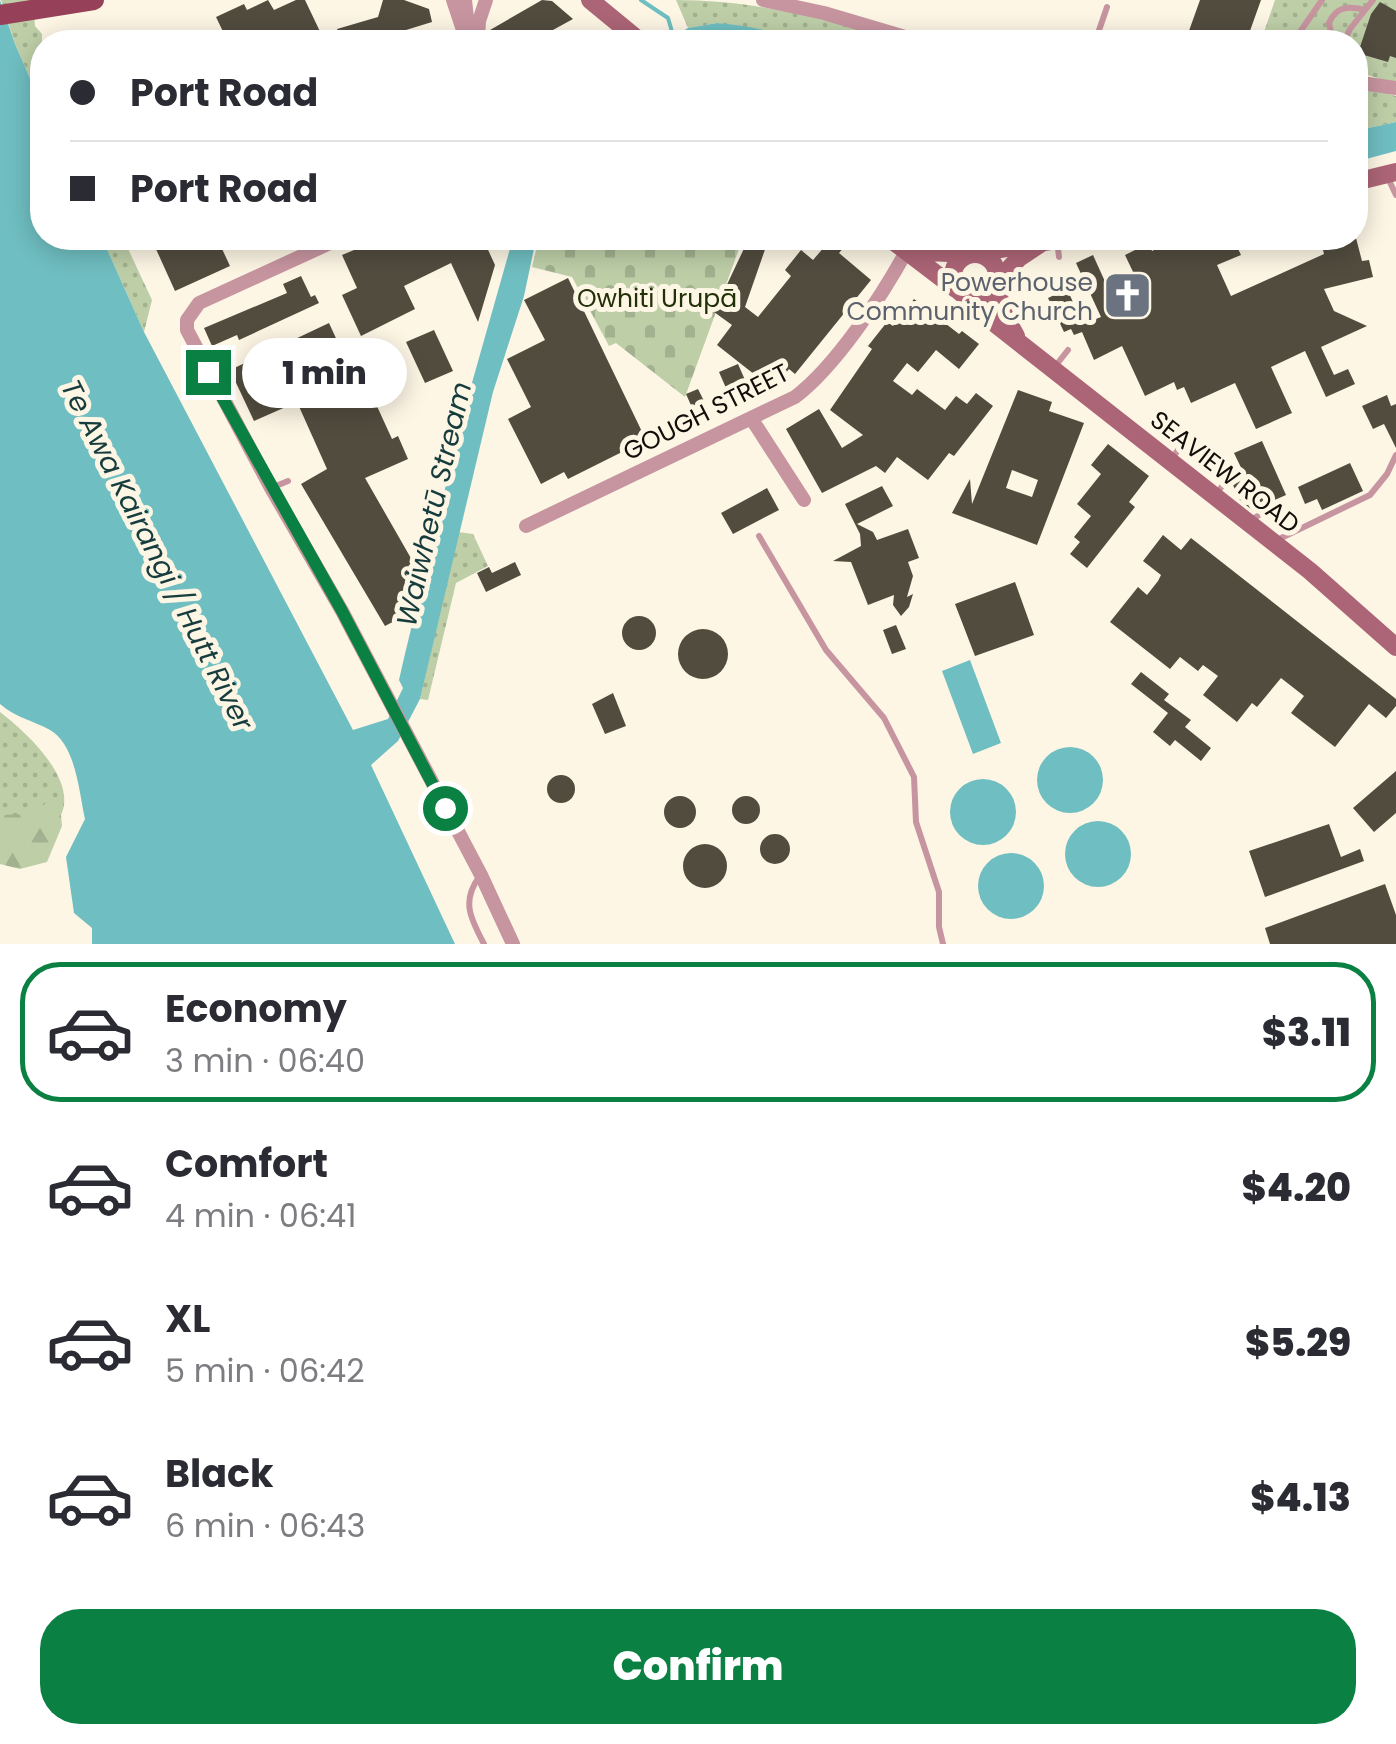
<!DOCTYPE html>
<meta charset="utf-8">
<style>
body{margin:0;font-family:Poppins,sans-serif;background:#f2f2f3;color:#2b2b33;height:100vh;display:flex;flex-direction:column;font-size:38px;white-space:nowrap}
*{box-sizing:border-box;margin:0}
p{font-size:32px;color:#7c7c81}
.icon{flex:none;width:55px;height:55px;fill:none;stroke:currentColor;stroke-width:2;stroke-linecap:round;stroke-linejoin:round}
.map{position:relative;height:944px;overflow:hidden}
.drawer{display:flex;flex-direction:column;background:#fff;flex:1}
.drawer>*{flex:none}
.top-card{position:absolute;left:30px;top:30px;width:1338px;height:220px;border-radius:40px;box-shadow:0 5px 25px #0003;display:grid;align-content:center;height:220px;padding:0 40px;background:#fff}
.end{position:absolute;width:45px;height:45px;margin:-22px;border:12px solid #0b8043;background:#fff;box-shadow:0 0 0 5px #fff}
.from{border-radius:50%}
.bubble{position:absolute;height:70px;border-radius:35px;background:#fff;box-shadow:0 5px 25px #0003;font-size:32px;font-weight:800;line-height:70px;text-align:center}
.top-card b{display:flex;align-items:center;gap:35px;height:95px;font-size:38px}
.top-card b+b{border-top:2px solid #e1e1e2}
.top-card i{width:25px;height:25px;background:#2b2b33}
ul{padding:18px 0 0;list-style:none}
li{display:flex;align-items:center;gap:30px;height:140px;margin:0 20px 15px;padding:0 20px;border:5px solid transparent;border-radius:40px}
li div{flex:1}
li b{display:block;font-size:38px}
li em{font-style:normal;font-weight:800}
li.active{border-color:#0b8043}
li>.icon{width:90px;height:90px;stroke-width:1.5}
.action{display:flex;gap:20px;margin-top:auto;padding:20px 40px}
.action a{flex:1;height:115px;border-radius:40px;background:#0b8043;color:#fff;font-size:40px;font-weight:800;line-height:115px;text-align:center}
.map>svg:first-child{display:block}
.green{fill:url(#green-dots)}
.forest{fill:url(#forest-firs)}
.cemetery{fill:url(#cemetery-stones)}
.water{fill:#6fbec1}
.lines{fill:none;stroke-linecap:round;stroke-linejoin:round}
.stream{stroke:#6fbec1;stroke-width:4}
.building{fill:#524c3f;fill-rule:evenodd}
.service{stroke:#c795a0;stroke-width:6}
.minor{stroke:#c795a0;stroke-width:14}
.secondary{stroke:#ac6576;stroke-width:18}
.primary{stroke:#964159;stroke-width:20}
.route{stroke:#0b8043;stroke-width:12}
.labels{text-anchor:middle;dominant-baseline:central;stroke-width:10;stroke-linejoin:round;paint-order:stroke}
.worship-label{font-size:25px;fill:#5b616d;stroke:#fdf6e5;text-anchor:end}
.park-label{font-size:25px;fill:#223007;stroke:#fdf6e5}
.street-label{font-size:25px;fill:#110e09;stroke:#fdf6e5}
.water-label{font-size:28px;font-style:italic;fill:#163c3e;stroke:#fdf6e5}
</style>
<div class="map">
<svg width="1396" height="944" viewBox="0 0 1396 944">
<defs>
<pattern id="green-dots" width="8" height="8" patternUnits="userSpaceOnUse" patternTransform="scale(2.5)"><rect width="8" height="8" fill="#becfa8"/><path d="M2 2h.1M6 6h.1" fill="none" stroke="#a2b18f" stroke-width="1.8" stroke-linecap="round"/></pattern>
<pattern id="forest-firs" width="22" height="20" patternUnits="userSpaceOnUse" patternTransform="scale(2.5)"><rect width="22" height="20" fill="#becfa8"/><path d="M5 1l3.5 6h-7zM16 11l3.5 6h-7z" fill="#a2b18f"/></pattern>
<pattern id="cemetery-stones" width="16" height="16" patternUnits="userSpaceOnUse" patternTransform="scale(2.5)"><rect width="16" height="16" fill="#becfa8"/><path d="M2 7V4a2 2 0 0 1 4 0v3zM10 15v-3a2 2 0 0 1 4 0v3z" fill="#a2b18f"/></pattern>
</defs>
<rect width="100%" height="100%" fill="#fdf6e5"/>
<path class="green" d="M1,0H36L33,1L35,26L42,34V106L15,44Z
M676,0C756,0 831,20 908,42H797L780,33L717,23L688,28Z
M1275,0H1396V84L1355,71V42H1288L1264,32Z
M1355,89H1373L1396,96V122L1355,131Z
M102,238H123L152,300L144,332Z
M458,532L473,534L488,566L456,583L428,700L420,699Z
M0,712C25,731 78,779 61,815L0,820Z"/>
<path class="forest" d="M48,802L61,815L62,826L47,862L20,869L0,864V815L30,814Z"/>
<path class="cemetery" d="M558,238H743L685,397L616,343L609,346L572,277L532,267L536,250Z"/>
<path class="water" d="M0,0L15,44L42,106V238H102L144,332L353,730L388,719L403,688L399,680L404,658L462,418L513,238H544L535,244L524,296L493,392L420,699L398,741L371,765L455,944H92V928L74,913L66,857L85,819C79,792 76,745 50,730C32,720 16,718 0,704Z
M717,23C746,26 771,29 797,42H664L688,28Z
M1396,122V151L1355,162V131Z
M970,660L1001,743L973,754L942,671Z
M1037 780a33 33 0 1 1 66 0a33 33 0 1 1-66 0Z
M950 812a33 33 0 1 1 66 0a33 33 0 1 1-66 0Z
M1065 854a33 33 0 1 1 66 0a33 33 0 1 1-66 0Z
M978 886a33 33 0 1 1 66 0a33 33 0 1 1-66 0Z"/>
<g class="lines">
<path class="stream" d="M641,0L668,18L675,42"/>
</g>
<path class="building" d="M268,0L274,10L296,0H305L325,42H228L216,17L244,4L247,10Z
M383,0H404L429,9L432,22L406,30L410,42H341L337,29L378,17Z
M542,0L552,1L573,19L531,42H497L490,30Z
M1200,0H1261L1246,42H1185Z
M1380,2L1396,11V58L1390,56L1388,62L1364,55L1360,47L1371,14Z
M151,238H217L230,266L175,291Z
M383,238H478L480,243L484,241L495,265L478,322L451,263L404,286L415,309L361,336L342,295L357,288L342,255Z
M749,238H769L745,307L758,317L791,276L785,270L801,250L813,260L832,238L845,246L839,253L871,280L795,374L789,369L773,389L717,345L732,325L714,312Z
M1197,238H1205L1207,242L1217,238H1233L1241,255L1217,265L1231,296L1324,254L1320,238H1356L1362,261L1369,260L1373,277L1324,289L1334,311L1367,326L1321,347L1334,375L1348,369L1355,384L1326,397L1305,351L1271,367L1292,413L1256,429L1235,383L1191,403L1184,387L1177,390L1174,382L1145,396L1122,346L1094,360L1082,332L1074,335L1071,329L1064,332L1048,298L1067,289L1083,324L1101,317L1076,263L1093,255L1107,286L1134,274L1125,255L1149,243L1152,251L1176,240L1179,246Z
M301,276L311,297L315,295L319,303L239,340L237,335L212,346L204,328L287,293L283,284Z
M568,278L646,440L568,479L564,472L541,484L508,419L531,407L507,359L545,340L524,300Z
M914,299L959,334L962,331L979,344L959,369L936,350L918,372L907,363L893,381L912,395L917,389L945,410L956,396L967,404L976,393L993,406L954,456L949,453L928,480L897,457L885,473L876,466L822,493L786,429L819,409L842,448L863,435L830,410L872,349L868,346L887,322L893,326Z
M329,323L346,360L354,356L392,439L398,436L408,459L365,478L416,567L404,616L385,626L301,484L327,469L297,402L254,421L230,370Z
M434,330L453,371L425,383L406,342Z
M738,364L752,396L733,404L719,372Z
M698,389L711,415L698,421L686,394Z
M1018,390L1052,402L1049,411L1084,423L1037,545L952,513L970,479L972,504ZM1012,470L1038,480L1032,497L1006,488Z
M1387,395L1391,406L1396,404V448L1384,424L1373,429L1362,406Z
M1262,441L1286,495L1252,510L1240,500L1233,485L1246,478L1234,453Z
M1108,444L1149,476L1129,502L1135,507L1087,568L1070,554L1080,542L1074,537L1091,516L1077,504L1101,474L1091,465Z
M1350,463L1363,491L1322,510L1317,499L1305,504L1298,487Z
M882,486L893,506L857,524L873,532L877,540L908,529L919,558L908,562L913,576L907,597L913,594L909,607L901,616L893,605L894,595L868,605L851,562L833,561L861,546L860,534L845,504Z
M767,488L779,510L733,534L721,513Z
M1163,535L1181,550L1191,538L1396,699V706L1386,718L1369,704L1335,747L1291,713L1304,696L1281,678L1257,707L1252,703L1237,722L1203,695L1218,676L1203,665L1198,671L1180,657L1170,669L1110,622L1138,587L1147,595L1158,581L1161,575L1143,561Z
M515,562L521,575L486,592L477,573L489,567L492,573Z
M1015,582L1034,635L975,656L955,604Z
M622 633a17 17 0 1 1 34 0a17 17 0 1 1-34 0Z
M896,625L906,649L892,654L883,630Z
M678 654a25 25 0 1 1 50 0a25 25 0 1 1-50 0Z
M1141,672L1169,694L1164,700L1191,720L1185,727L1211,748L1201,761L1175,740L1170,746L1153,732L1168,713L1131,684Z
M613,693L626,726L605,734L592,704Z
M1396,771V813L1374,832L1353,808Z
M547 789a14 14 0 1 1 28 0a14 14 0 1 1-28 0Z
M664 812a16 16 0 1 1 32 0a16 16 0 1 1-32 0Z
M732 810a14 14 0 1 1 28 0a14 14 0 1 1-28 0Z
M1329,824L1341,857L1360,849L1364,861L1265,897L1249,851Z
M760 849a15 15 0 1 1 30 0a15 15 0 1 1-30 0Z
M683 866a22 22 0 1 1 44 0a22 22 0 1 1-44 0Z
M1385,884L1396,915V944H1270L1265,928Z"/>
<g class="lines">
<path class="service" d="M1095,42L1107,7
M1293,42L1322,0
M1333,42L1329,23C1336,6 1349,6 1365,10
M1344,42L1350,29L1373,0
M1387,176L1396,195
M1057,240L1059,257
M1053,369L1068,350
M211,371L228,363
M1171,459L1188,438
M271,488L288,481
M1216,494L1234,471
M1249,521L1266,511
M759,536L826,650L884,718L914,777L916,822L939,892V927L943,944
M1275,541L1370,495L1387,474L1396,455
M479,877C461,902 471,919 484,944"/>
<path class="minor" d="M453,0L467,42
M465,0L468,27
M763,0L824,13L922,42
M478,42L479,21L486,0
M1355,82L1396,88
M341,238L199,303L187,320V330L271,488L342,611L481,875L513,944
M751,418L804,500
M526,526L795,397C836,366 882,296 907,250"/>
<path class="secondary" d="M590,0L641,42
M1355,182L1396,172
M889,238L956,289
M909,251L968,254
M976,253L1069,238
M953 276a22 22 0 1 1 44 0a22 22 0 1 1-44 0Z
M967,297L994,323L1310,571L1396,647
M1016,336L1001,308L997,282L1019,258L1046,240"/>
<path class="primary" d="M0,15L94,0"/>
</g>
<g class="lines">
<path class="route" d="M208,372L342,611L445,808"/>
</g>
<defs>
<symbol id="church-square" viewBox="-11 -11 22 22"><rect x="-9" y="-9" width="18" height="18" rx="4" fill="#6b7280" stroke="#fdf6e5"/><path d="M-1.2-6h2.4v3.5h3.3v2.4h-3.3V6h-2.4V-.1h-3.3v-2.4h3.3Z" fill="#fff"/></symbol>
</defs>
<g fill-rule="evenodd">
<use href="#church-square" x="1100" y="268" width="55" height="55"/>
</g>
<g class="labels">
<g class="worship-label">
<text x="1093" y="282">Powerhouse<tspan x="1093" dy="29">Community Church</tspan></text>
</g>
<g class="park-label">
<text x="657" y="298">Owhiti Urupā</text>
</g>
<g class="street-label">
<text transform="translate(706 412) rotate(-27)">GOUGH STREET</text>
<text transform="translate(1225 472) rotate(38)">SEAVIEW ROAD</text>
</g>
<g class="water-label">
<text transform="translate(434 504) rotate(-77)">Waiwhetū Stream</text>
<text transform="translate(157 555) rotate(63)">Te Awa Kairangi / Hutt River</text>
</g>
</g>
</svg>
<i class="end from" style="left:445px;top:808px"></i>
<i class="end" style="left:208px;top:372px"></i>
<div class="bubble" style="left:242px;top:338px;width:165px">1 min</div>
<div class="top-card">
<b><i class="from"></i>Port Road</b>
<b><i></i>Port Road</b>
</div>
</div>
<section class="drawer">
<ul>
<li class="active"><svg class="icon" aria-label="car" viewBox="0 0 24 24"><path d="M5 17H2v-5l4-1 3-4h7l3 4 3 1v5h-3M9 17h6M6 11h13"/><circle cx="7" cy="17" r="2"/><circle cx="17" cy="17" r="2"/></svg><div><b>Economy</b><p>3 min · 06:40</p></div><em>$3.11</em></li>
<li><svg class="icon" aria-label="car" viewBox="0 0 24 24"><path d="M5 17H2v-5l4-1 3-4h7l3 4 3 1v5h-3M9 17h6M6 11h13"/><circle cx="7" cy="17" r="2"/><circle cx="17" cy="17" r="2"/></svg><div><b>Comfort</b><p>4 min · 06:41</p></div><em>$4.20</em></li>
<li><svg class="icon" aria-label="car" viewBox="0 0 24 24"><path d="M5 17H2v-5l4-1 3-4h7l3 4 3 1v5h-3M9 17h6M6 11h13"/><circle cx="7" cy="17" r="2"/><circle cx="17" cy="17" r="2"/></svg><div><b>XL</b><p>5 min · 06:42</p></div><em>$5.29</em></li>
<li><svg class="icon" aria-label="car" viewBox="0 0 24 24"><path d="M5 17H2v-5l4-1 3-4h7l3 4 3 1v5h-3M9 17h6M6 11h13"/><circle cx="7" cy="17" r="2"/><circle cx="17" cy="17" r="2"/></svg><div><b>Black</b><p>6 min · 06:43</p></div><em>$4.13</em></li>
</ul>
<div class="action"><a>Confirm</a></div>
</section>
